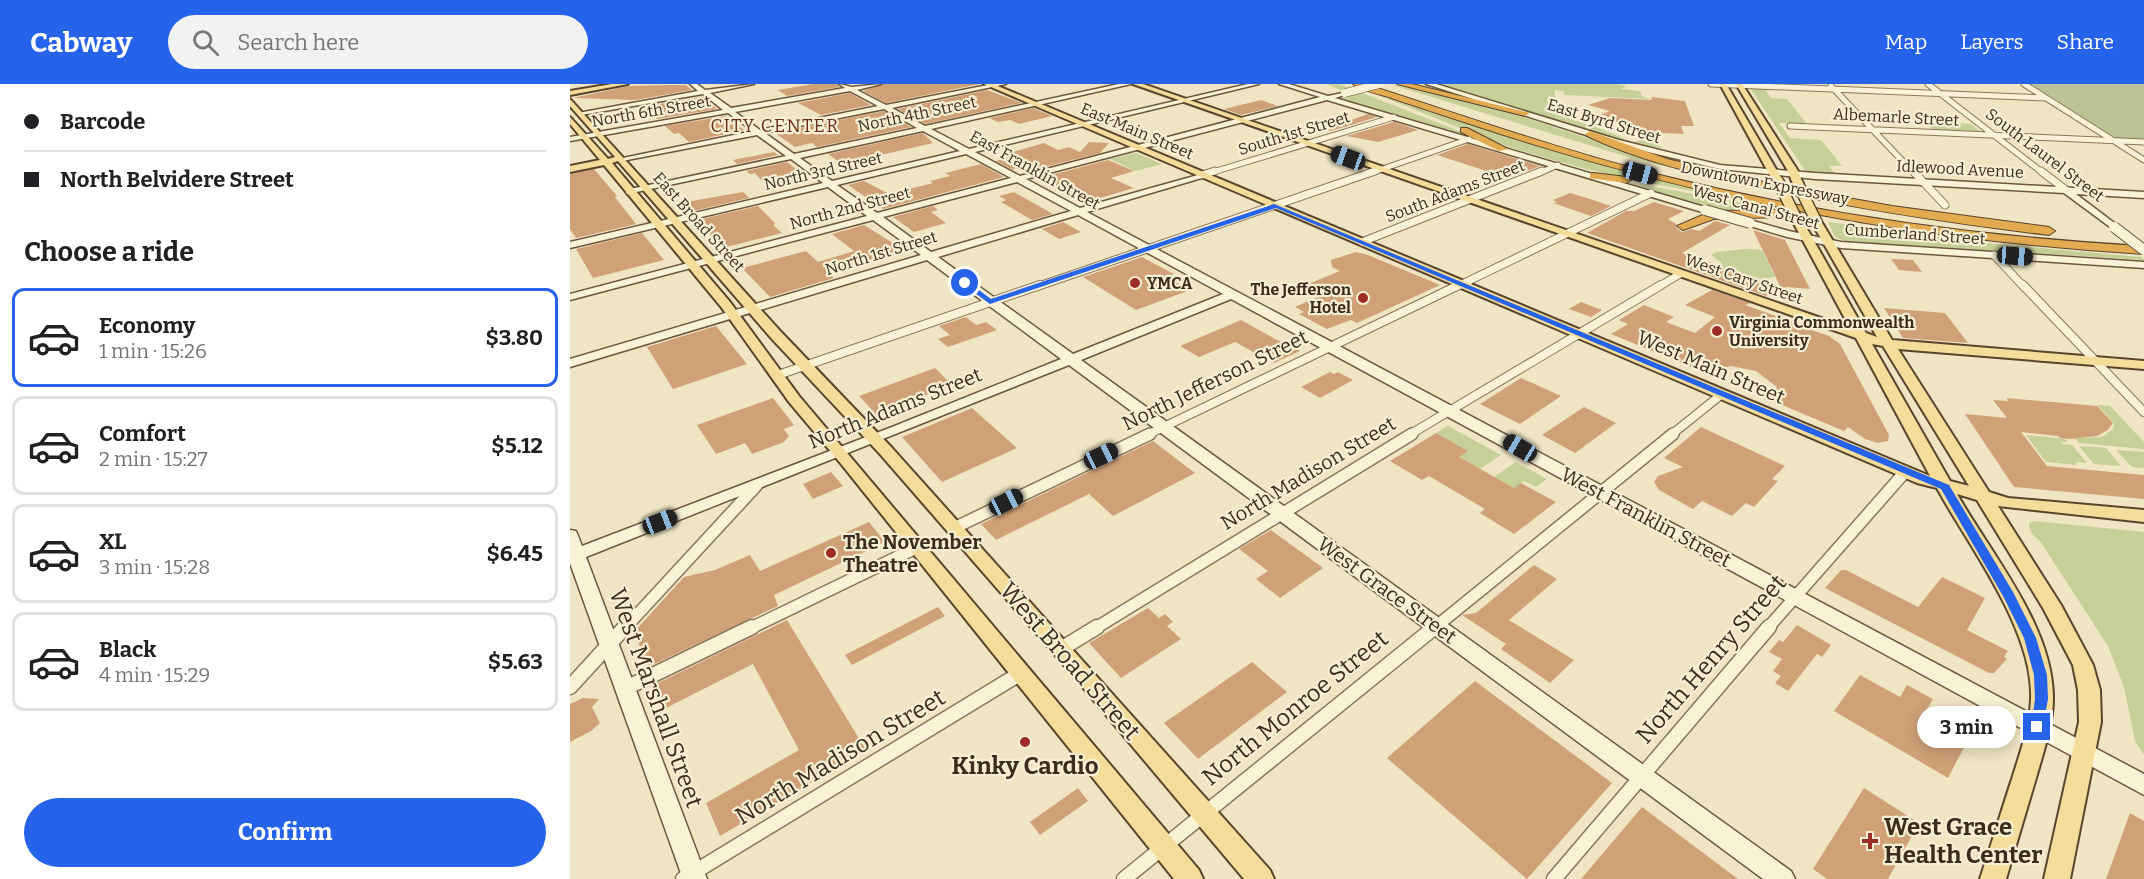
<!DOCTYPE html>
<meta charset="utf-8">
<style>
body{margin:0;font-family:Bitter,serif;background:#f2f2f2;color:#202124;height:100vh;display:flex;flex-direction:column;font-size:22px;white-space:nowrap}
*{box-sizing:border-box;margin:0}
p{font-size:20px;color:#757577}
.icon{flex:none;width:33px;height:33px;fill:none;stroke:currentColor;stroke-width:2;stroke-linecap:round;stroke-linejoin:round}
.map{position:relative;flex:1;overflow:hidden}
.sheet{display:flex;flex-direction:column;background:#fff;width:570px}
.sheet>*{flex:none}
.hud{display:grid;align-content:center;height:132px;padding:0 24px;background:#fff}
.end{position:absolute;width:27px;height:27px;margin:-14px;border:8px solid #2563eb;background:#fff;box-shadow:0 0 0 3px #fff}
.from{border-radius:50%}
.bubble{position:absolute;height:42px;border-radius:21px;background:#fff;box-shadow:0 3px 15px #0003;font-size:20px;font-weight:700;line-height:42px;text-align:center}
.car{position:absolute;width:18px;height:36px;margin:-18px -9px;border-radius:8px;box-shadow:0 0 4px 2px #0007;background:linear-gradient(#222 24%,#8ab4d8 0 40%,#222 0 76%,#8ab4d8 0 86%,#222 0)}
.hud b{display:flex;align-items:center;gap:21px;height:57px;font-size:22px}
.hud b+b{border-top:2px solid #e0e0e0}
.hud i{width:15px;height:15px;background:#202124}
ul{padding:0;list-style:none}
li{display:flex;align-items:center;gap:18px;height:99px;margin:0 12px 9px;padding:0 12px;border:3px solid #e0e0e0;border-radius:12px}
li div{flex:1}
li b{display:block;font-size:22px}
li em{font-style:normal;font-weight:700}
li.on{border-color:#2563eb}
li>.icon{width:54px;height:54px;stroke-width:1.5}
h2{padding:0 24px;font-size:27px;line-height:72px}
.button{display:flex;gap:12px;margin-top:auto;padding:12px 24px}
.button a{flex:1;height:69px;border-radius:36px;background:#2563eb;color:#fff;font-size:24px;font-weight:700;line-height:69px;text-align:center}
header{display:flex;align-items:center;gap:36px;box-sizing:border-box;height:84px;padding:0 30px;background:#2563eb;color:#fff}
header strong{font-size:28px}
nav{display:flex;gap:33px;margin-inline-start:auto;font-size:21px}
.search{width:420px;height:54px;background:#f2f2f2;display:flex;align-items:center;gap:15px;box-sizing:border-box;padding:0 21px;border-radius:33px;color:#757577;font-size:22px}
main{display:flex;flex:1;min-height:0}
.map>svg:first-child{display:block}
.green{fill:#c5cf96}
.cemetery{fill:#bbc395}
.building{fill:#d0a177}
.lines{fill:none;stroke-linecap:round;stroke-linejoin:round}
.street-far4-casing{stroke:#8b7659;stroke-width:7}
.street-far3-casing{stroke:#8b7659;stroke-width:9}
.street-far2-casing{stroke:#8b7659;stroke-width:10}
.street-far1-casing{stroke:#8b7659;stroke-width:14}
.street-casing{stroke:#8b7659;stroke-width:17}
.secondary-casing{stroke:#6d573c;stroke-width:3}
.primary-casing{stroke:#59442d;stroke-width:4}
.highway-casing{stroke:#59442d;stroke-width:2}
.street-far4{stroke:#faf2d6;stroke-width:5}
.street-far3{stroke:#faf2d6;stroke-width:7}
.street-far2{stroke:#faf2d6;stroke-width:8}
.street-far1{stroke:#faf2d6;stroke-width:11}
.street{stroke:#faf2d6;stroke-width:14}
.secondary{fill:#faf2d6;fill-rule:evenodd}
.primary{fill:#f5dd99;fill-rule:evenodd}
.highway{fill:#e3aa50;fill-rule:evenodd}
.secondary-bridge-far1-casing{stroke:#6d573c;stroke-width:9;stroke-linecap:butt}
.secondary-bridge-casing{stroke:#6d573c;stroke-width:12;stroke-linecap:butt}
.primary-bridge-casing{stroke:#59442d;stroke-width:13;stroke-linecap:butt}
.secondary-bridge-far1{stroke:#faf2d6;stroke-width:8}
.secondary-bridge{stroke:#faf2d6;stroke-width:10}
.primary-bridge{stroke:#f5dd99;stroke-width:10}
.route{fill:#2563eb}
.poi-dot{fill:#9d2b26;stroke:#f7efd3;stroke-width:2}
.labels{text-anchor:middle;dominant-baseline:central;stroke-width:4.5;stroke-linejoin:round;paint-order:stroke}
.far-street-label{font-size:16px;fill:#3a2d1d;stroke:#f7efd3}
.far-poi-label{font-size:16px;font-weight:bold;fill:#3a2d1d;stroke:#f7efd3;text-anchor:start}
.far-neighbourhood-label{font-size:18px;letter-spacing:1.5px;fill:#692f1b;stroke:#f7efd3}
.street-label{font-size:20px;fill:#3a2d1d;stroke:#f7efd3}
.poi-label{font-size:20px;font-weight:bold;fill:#3a2d1d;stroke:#f7efd3;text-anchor:start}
.near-street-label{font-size:24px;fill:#3a2d1d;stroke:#f7efd3}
.near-poi-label{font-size:24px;font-weight:bold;fill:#3a2d1d;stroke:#f7efd3}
</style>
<header>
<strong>Cabway</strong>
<div class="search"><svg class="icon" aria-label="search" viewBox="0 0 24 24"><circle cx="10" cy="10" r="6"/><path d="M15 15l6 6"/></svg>Search here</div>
<nav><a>Map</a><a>Layers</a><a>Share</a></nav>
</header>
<main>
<section class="sheet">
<div class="hud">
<b><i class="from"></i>Barcode</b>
<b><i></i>North Belvidere Street</b>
</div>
<h2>Choose a ride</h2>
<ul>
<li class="on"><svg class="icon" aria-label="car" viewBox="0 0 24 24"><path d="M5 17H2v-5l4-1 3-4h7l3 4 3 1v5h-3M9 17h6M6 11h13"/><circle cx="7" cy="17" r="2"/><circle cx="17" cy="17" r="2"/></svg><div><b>Economy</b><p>1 min · 15:26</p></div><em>$3.80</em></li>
<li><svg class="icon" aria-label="car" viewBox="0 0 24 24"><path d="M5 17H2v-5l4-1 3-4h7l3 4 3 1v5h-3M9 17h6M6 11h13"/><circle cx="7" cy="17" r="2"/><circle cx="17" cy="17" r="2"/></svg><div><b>Comfort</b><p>2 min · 15:27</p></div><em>$5.12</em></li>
<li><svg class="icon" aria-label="car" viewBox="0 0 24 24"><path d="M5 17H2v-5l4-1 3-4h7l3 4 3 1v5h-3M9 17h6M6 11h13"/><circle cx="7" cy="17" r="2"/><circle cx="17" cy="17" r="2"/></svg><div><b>XL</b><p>3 min · 15:28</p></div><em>$6.45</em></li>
<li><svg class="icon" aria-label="car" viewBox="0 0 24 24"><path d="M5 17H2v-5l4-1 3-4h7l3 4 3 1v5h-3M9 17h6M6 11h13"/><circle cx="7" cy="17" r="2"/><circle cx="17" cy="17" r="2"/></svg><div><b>Black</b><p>4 min · 15:29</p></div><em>$5.63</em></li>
</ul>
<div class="button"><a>Confirm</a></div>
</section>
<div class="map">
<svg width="1574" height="795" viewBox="0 0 1574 795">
<rect width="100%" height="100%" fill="#f0e5c3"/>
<path class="green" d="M756,0H769L915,57L770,14L781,10Z
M819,0L917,21L1069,71L1260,117L1148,95L1065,75Z
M871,0H1047L1056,2L1051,5L1070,7L1072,12L1080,15L995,11L993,7L985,6L984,30L1023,42L1063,58L1071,56L1091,62L1092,64L1067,61Z
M1180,4H1194L1201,14L1217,15L1237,40L1209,39L1220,54L1251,56L1272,82H1259L1264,89L1236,88Z
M808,11L1045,85L1164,114C1089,102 1013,87 940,63C896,48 852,28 808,11Z
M1354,37L1400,40L1411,48L1363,46Z
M566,69L592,80L565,87L540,75Z
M1042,95L1210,126L1212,129L1155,127Z
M1258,138L1425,160L1571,173L1574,176L1275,157L1265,153Z
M1176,165L1192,166L1205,193L1191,195L1149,181L1152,179L1141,171L1146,168Z
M1527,321L1540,322L1574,358V365L1509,359L1505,354L1532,353L1543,345L1544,339Z
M878,342L931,371L910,385L889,373L898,367L866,349Z
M1456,351L1495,355L1497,358H1490L1492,360L1502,361L1517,379L1506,378L1507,381L1476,378Z
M1509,362L1536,364L1551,382L1524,380Z
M1546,366L1574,368V384L1562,383Z
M946,378L977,395L966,403L954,397L944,404L924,393Z
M1464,437L1574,448V671L1565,657L1554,603L1538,562L1470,457C1464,452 1458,447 1459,439Z"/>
<path class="cemetery" d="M1457,0H1574V56L1548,55Z"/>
<path class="building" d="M243,0H267L269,3L217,12L208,6Z
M313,0H410L316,19L293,7Z
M94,1H116L122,6L65,16L3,14L59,2Z
M417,6L452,19L355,40L328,25Z
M280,9L301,21L251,31L228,19Z
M131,13L147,25L87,35L73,23Z
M1081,13L1115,17L1124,42H1111L1114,50L1056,47H1050L1049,38L1014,37L1040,27L1018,21L1040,14L1082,16Z
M691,16L708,22L671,31L654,25Z
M463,24L482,32L449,40L440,36L428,38L419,34Z
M314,27L341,43L247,63L242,59L225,63L205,49Z
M798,30L807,33L761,47L755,45Z
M156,32L174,46L119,58L109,49L104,50L95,42Z
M824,38L848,46L808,58L777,52Z
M353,49L363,59L272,80L258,70Z
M519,58L539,59L530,69L455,88L444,84L443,86L426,77L433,75L429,72L474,59L488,66L499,63L510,68Z
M898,60L970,82L938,94L867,71Z
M204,68L208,71L167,80L163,76Z
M538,76L564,87L541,94L564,104L513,119L466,95Z
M217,78L239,95L198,104L185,89L180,90L176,87Z
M411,80L434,93L313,125L278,101L294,97L319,110L363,99L360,97L380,92L375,89Z
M24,85L47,112L45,113L66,140L6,154L0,145V90Z
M173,108L179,114L119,128L110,119Z
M444,108L483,130L462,136L431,118L436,116L429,112Z
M1000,109L1017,114L1041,122L1021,132L983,119L987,118L983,116Z
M1084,118L1114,127L1098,135L1106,140V144L1112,148L1122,145L1129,147L1145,137L1160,141L1112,169L1210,202L1183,146L1215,156L1240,205L1217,203L1196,212L1017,149L1056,127H1064Z
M188,122L205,139L204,142L212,149L153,164L128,136Z
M363,122L368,126L361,128L376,139L344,148L323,133Z
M493,138L511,148L489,155L472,145Z
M294,141L334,166L257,188L264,194L200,213L172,184L236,167L248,178L284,167L262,150Z
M72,149L94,176L23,194L6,165Z
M786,168L798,171L870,201L787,239L781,236L757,245L729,230L734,228L725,223L757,209L738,200L770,187L762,183L761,176Z
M572,173L604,190L597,193L620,206L566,226L513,193Z
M1321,175L1343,176L1352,188L1329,186Z
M1142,206L1180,219L1175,221L1231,241L1230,242L1259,252L1270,260L1319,351L1318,357L1308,359L1295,355L1278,343L1274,347L1193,313L1207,303L1186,287L1161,282L1148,285L1140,291L1041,250L1058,240L1049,236L1074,221L1104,233L1096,238L1125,249L1145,233L1115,221Z
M1011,218L1032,226L1021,233L999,225Z
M1314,224L1375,229L1398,259L1333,254Z
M396,233L406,241L416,238L427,246L378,263L368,255L380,251L369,242Z
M671,236L705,255L730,267L704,279L665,258L629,273L610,262Z
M146,242L177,280L103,305L77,263Z
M365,284L382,301L306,330L289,312Z
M760,288L764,290L768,288L783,296L750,314L731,303Z
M951,294L991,312L950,340L910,320Z
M203,314L224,341L214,345L219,352L214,358L182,370L175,359L146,370L127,341Z
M1436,314L1527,322L1543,339L1538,346L1527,352L1499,355L1490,354L1488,352L1451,348L1477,382L1574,391V415L1444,403L1395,330L1437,334L1423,316L1439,317Z
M1014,323L1046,339L1005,369L972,351Z
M402,324L447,364L372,398L332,353Z
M1131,343L1215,382L1202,395L1208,397L1184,423L1176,419L1162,432L1132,417L1123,425L1089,406L1084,398L1088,392L1113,383L1094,374Z
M866,349L898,367L889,373L944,404L951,399L986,418L944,450L910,429L915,425L859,392L852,396L820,377Z
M583,357L625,389L543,432L519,410L426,456L411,440Z
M261,388L273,402L243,415L233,400Z
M299,438L315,458L204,511L208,522L78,583L64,548L114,493L145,486L180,471L190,487Z
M701,446L753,484L710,514L686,495L698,487L669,465Z
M964,481L987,495L939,536L1004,576L980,599L931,565L936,560L892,531L906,529Z
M1271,486H1276L1348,523L1372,493L1415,514L1397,546L1438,567L1434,573L1437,575L1424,589H1419L1255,504Z
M368,523L375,532L282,581L275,571Z
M578,524L589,534L595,530L603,538L597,542L611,555L551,594L519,559Z
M217,536L296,666L150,752L136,719L229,666L183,580L96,624L86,600Z
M1227,541L1261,561L1252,573L1247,570L1218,607L1205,599L1211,592L1203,587L1212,575L1199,568L1209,556L1213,558Z
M682,578L717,608L628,675L594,639Z
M1290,591L1330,613L1337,601L1363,615L1355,628L1400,652L1378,694L1264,627Z
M905,597L1042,699L957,795L817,674Z
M13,614L29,615L22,623L30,639L21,647L0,658V620Z
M508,704L518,717L470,751L460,738Z
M1294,704L1349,739L1318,795H1257L1243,785Z
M1072,723L1168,795H1011Z
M1560,729L1574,737V795H1536Z"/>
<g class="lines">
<defs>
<path id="street-far4" d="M1141,0L1474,14
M1358,0L1473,89
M1454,0L1574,76
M1261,2L1344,89
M1220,42L1574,58
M640,89L824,33
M801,89L899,55
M969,89L988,81"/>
<path id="street-far3" d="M1343,87L1375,121
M1471,87L1496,106
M632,91L645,87
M792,158L972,87
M1424,171L1454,203
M466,203L805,87
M886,203L1081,109
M1088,203L1110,190"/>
<path id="street-far2" d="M1453,201L1574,328
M208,291L470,201
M577,351L889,201
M839,351L1091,201
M1101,351L1152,310"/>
<path id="street-far1" d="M384,444L580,350
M54,545L187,401
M179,545L348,463
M524,545L842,350
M863,545L1103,350
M1197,545L1335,388"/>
<path id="street" d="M491,565L527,543
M0,603L55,543
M56,604L182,543
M113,795L451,589
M554,795L865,543
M984,795L1199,543"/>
<path id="secondary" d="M120,0H127L135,6L184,0L140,9L161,24L275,4L269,0L282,3L311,0L287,6L316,21L423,0H436L322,24L355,42L549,0H561L361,45L399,65L678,0H689L405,68L450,92L750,13L709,0H719L758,12L777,8V10L765,14L1138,124V128H1132L757,16L456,95L510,124L635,89V93L517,128L1574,690V711L661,215L511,276L1221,787L1225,795H1193L499,281L16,473L137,795H113L0,479V446L6,447L12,462L322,343L491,275L357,176L0,283V275L351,171L303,136L0,216V210L297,132L258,103L0,164V158L253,99L221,75L57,110L56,108L60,105L216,72L187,51L52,77L48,75L183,47L158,29L0,57V53L153,26L133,10L11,31L8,29L128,7ZM280,7L308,22L190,46L165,28ZM314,25L347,44L224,70L195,49ZM353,47L390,67L262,97L230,74ZM396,70L441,94L307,129L267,101ZM447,98L501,127L361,168L313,133ZM508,131L653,210L503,270L368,173Z
M856,0H866L1049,56L1150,81L1245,89L1574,108V114L1506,110L1547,141V145L1544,146L1494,109L1245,95L1150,85L1044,60Z
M1180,136L1219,147L1271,158L1574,178V184L1271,164L1217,153L1177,141L1175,139Z"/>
<path id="primary" d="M42,0H58L0,11V7Z
M414,0H423L1360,392L1286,254L563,0H573L1280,244L1222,136L1231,134L1296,249L1307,253L1242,139L1251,137L1322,256L1574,277V285L1328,265L1419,408L1438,414L1574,426V438L1428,422L1491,521L1523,581L1530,606L1531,638L1500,795H1474L1509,638L1508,606L1503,581L1473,524L1407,416L1387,410C1421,470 1483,542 1483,614C1483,641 1473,669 1466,694C1456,728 1446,761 1436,795H1410C1421,762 1431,728 1442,695C1450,669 1460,642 1461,615C1464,546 1399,463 1367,404L1347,399ZM1302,260L1313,262L1399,402L1380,397Z
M1150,0H1156L1213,97L1211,99L1203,97Z
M1166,0H1172L1228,87L1233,100L1231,102L1223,100L1218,87Z
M0,15L212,249L322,364L700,786L704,795H674L499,587L310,370L202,255L48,77L42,79L160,218L229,312L629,786L633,795H604L272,381L219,318L152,224L34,81L0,88V82L30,76L0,40V33L38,75L45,73L0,22Z"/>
<path id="highway" d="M783,0H795C895,32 993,67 1094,92C1252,131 1412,153 1574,162V170C1339,156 1126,115 903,41C875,32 848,23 821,14C809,10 793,7 783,0Z
M827,0H842L960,29L955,32Z
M891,44H897L938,65L929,67L891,48Z
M1020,47L1097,75L1206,101L1322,122L1479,143L1485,147L1479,151C1382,139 1286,125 1191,104C1131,91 1072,78 1017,52L1015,50Z
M1024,89L1056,93L1061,96L1056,99L1020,94V90Z
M1207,126L1213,130L1211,133L1144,135L1113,146L1107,142L1142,127Z"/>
</defs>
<use href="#street-far4" class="street-far4-casing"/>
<use href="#street-far3" class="street-far3-casing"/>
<use href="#street-far2" class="street-far2-casing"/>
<use href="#street-far1" class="street-far1-casing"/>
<use href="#street" class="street-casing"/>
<use href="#secondary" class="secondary-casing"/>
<use href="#primary" class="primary-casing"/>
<use href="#highway" class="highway-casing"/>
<use href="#street-far4" class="street-far4"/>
<use href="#street-far3" class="street-far3"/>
<use href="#street-far2" class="street-far2"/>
<use href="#street-far1" class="street-far1"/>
<use href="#street" class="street"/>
<use href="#secondary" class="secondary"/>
<use href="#primary" class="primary"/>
<use href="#highway" class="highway"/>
<defs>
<path id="secondary-bridge-far1" d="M775,9L810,0"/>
<path id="secondary-bridge" d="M1135,126L1180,139
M1544,143L1574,166"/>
<path id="primary-bridge" d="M1208,97L1227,136
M1228,100L1247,139"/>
</defs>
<use href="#secondary-bridge-far1" class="secondary-bridge-far1-casing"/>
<use href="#secondary-bridge" class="secondary-bridge-casing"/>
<use href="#primary-bridge" class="primary-bridge-casing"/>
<use href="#secondary-bridge-far1" class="secondary-bridge-far1"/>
<use href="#secondary-bridge" class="secondary-bridge"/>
<use href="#primary-bridge" class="primary-bridge"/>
</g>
<path class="route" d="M704,120L1379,401L1443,508L1466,554L1477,591L1478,615L1472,647H1463L1461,643L1465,615L1464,591L1454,554L1433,512L1371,405L706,124L420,220L391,199L397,197L421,215Z"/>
<g class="poi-dot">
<circle cx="565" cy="199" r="6"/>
<circle cx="793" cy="214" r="6"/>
<circle cx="1147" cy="247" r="6"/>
<circle cx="261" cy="469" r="6"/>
<circle cx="455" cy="658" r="6"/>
<path d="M1297 748h6v6h6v6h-6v6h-6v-6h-6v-6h6z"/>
</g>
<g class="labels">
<g class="far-street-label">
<text transform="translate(81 27) rotate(-10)">North 6th Street</text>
<text transform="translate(347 30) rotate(-12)">North 4th Street</text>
<text transform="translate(1326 33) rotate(3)">Albemarle Street</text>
<text transform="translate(1034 37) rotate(17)">East Byrd Street</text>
<text transform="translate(567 47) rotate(23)">East Main Street</text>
<text transform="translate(724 49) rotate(-17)">South 1st Street</text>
<text transform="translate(1475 71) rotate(37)">South Laurel Street</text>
<text transform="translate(1390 85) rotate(3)">Idlewood Avenue</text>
<text transform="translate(465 86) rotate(29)">East Franklin Street</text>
<text transform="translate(253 87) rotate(-13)">North 3rd Street</text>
<text transform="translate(1195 99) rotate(11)">Downtown Expressway</text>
<text transform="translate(885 107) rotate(-21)">South Adams Street</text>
<text transform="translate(1186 123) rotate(15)">West Canal Street</text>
<text transform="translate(280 124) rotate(-15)">North 2nd Street</text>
<text transform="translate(129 138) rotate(48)">East Broad Street</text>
<text transform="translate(1345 150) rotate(4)">Cumberland Street</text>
<text transform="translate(311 169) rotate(-17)">North 1st Street</text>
<text transform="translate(1174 195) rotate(19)">West Cary Street</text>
</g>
<g class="far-poi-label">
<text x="577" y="199">YMCA</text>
<text x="781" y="205" text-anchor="end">The Jefferson<tspan x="781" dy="18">Hotel</tspan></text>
<text x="1159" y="238">Virginia Commonwealth<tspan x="1159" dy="18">University</tspan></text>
</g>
<g class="far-neighbourhood-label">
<text x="205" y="42">CITY CENTER</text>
</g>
<g class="street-label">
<text transform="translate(1141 283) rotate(23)">West Main Street</text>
<text transform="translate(645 296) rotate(-26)">North Jefferson Street</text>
<text transform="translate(325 324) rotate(-22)">North Adams Street</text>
<text transform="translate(738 389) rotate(-31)">North Madison Street</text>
<text transform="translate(1076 433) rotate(28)">West Franklin Street</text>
<text transform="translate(817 506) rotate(36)">West Grace Street</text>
</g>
<g class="poi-label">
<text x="273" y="458">The November<tspan x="273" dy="23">Theatre</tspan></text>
</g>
<g class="near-street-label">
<text transform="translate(1141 575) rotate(-49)">North Henry Street</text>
<text transform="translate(500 577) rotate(49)">West Broad Street</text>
<text transform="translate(86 614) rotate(70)">West Marshall Street</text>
<text transform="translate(725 624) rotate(-39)">North Monroe Street</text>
<text transform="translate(270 673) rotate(-31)">North Madison Street</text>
</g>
<g class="near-poi-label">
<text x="455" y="682">Kinky Cardio</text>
<text x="1314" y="743" text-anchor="start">West Grace<tspan x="1314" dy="28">Health Center</tspan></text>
</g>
</g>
</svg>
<i class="end from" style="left:395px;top:199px"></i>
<i class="end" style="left:1467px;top:643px"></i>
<div class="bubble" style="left:1347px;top:622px;width:99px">3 min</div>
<i class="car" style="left:778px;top:74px;rotate:290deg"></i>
<i class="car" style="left:1070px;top:89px;rotate:105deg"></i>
<i class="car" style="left:1445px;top:172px;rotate:94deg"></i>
<i class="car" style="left:950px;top:364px;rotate:300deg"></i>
<i class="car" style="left:531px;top:372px;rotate:65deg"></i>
<i class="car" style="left:436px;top:418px;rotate:63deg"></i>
<i class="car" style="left:90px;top:438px;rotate:69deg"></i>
</div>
</main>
